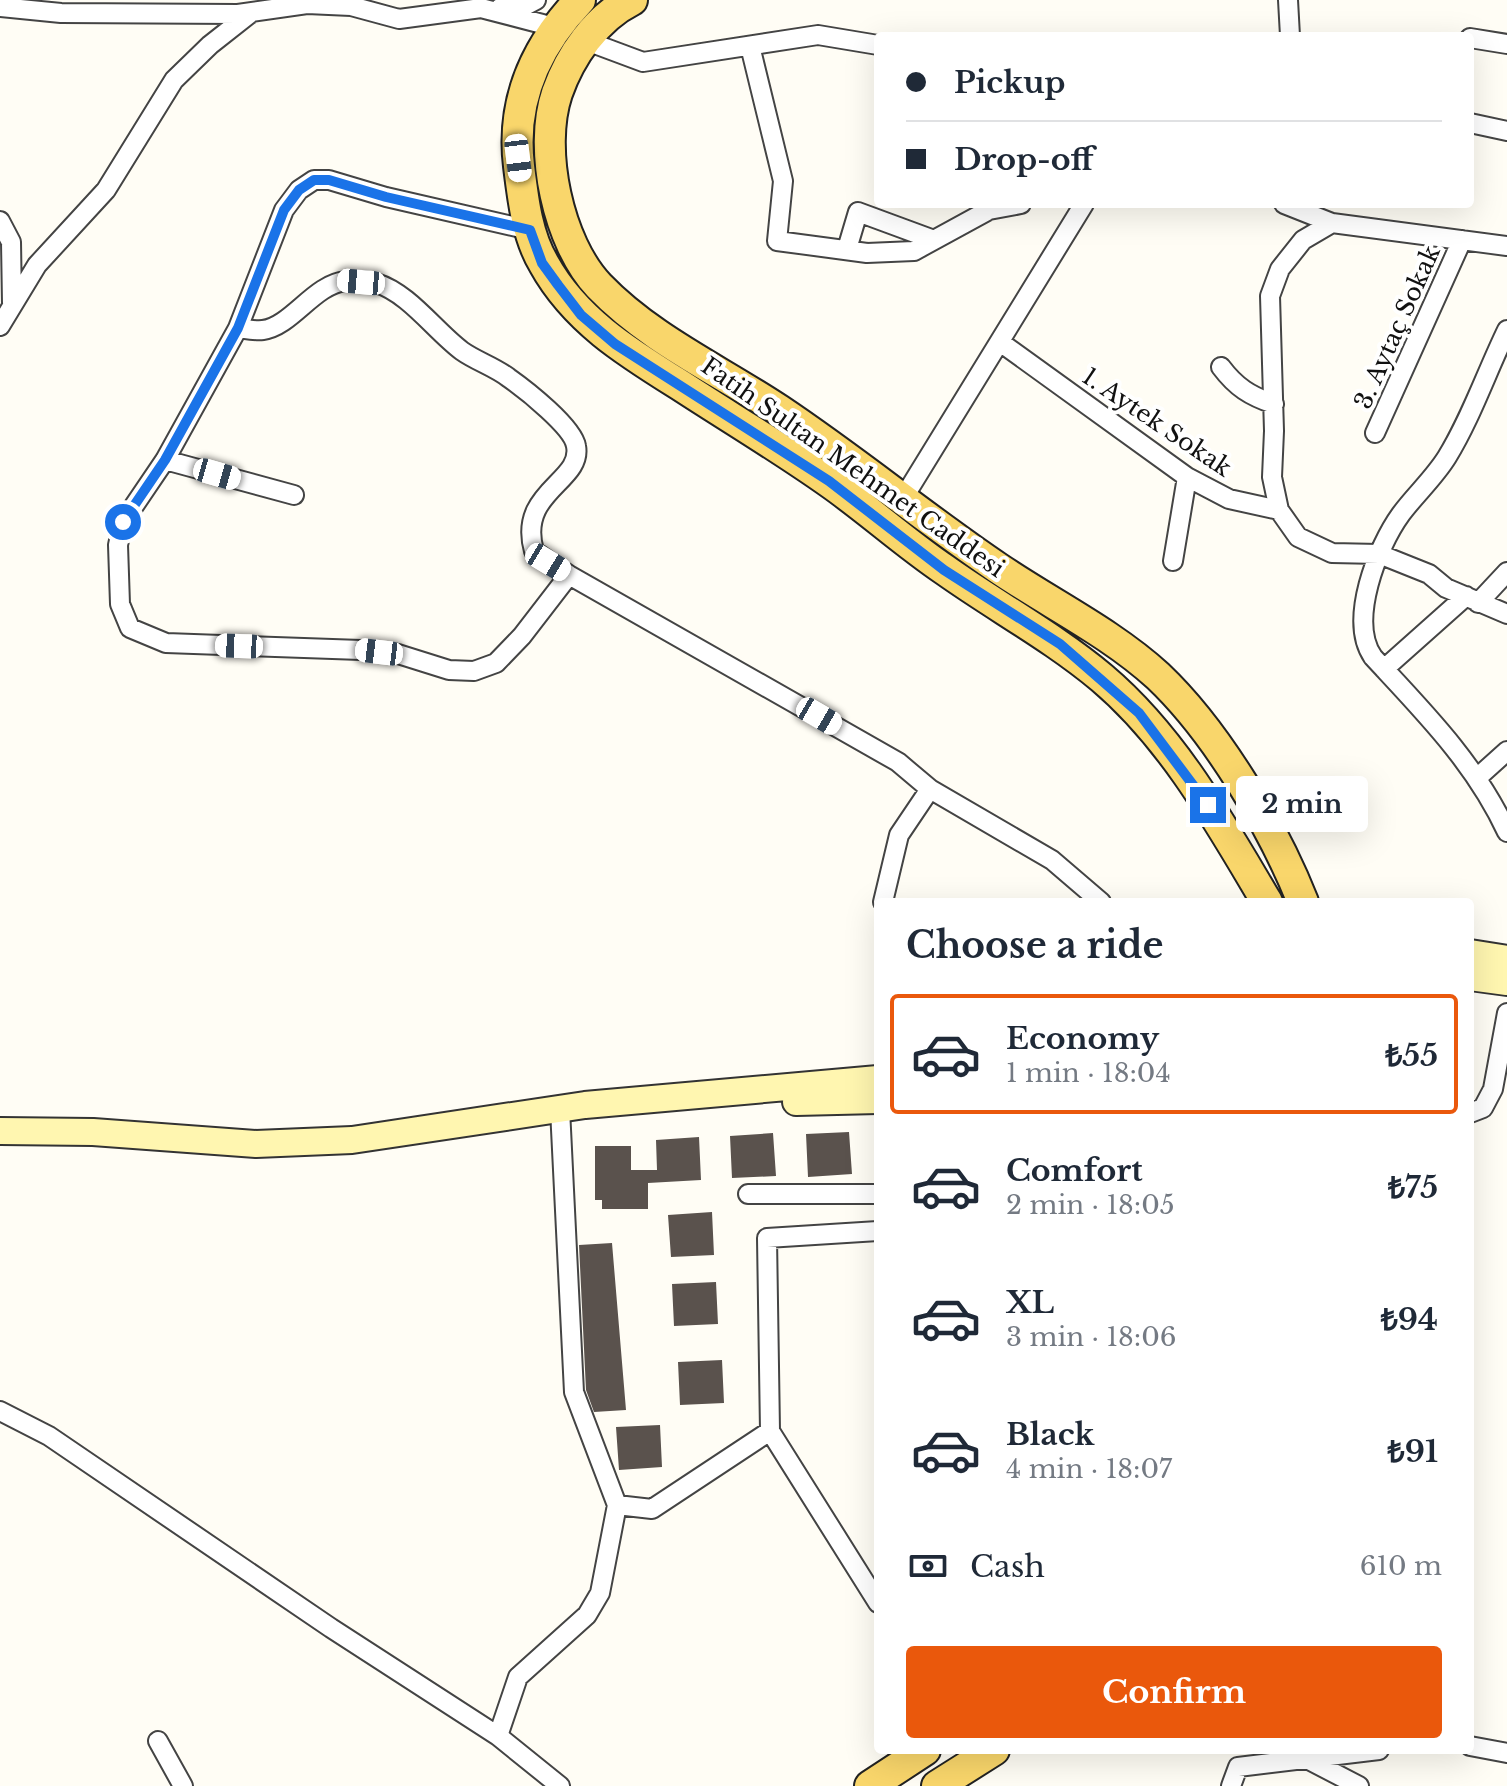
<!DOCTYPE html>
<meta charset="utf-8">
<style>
body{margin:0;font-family:"Libre Baskerville",serif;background:#f2f2f3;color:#1f2937;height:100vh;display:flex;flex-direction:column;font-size:30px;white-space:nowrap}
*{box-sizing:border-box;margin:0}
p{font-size:26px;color:#747a83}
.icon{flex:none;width:44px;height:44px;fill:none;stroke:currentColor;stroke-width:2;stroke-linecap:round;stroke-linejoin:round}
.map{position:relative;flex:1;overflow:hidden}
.side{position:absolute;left:874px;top:898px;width:600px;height:856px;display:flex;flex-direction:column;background:#fff;border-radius:8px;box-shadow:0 8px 32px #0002}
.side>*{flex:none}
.hud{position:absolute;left:874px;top:32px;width:600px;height:176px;border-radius:8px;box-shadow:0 8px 32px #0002;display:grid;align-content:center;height:176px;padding:0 32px;background:#fff}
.end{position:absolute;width:36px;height:36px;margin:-18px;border:10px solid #1a73e8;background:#fff;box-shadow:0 0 0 4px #fff}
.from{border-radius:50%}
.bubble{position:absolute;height:56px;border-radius:8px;background:#fff;box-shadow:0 8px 32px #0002;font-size:26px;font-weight:700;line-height:56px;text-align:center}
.car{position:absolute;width:24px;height:48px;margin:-24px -12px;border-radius:10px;box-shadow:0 0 6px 2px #0007;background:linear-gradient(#fff 24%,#345 0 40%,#fff 0 76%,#345 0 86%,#fff 0)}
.hud b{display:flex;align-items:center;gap:28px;height:76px;font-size:30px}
.hud b+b{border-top:2px solid #e0e1e3}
.hud i{width:20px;height:20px;background:#1f2937}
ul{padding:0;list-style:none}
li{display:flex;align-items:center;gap:24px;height:120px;margin:0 16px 12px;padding:0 16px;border:4px solid transparent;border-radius:8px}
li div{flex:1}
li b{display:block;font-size:30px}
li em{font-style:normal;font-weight:700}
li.active{border-color:#ea580c}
li>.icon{width:72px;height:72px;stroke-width:1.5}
h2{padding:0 32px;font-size:36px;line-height:96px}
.pay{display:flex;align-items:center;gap:20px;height:88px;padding:0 32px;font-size:30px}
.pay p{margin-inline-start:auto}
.action{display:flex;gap:16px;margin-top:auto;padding:16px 32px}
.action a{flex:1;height:92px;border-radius:8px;background:#ea580c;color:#fff;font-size:32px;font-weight:700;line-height:92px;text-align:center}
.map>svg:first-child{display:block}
.building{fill:#5a524d}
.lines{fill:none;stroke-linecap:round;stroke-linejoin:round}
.street-casing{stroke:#444;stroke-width:22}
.secondary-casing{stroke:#333;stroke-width:30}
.primary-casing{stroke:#222;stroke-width:34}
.street{stroke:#fff;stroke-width:18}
.secondary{stroke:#fff6b0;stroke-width:26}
.primary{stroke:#f9d66b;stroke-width:30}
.route{stroke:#1a73e8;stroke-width:10}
.labels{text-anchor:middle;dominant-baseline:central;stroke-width:8;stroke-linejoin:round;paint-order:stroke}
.street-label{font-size:24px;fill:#111;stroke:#fff}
</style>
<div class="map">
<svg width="1507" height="1786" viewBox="0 0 1507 1786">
<rect width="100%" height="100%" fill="#fffdf5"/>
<path class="building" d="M849,1132L852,1174L808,1177L806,1134Z
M773,1133L776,1176L732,1178L730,1136Z
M699,1137L701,1180L648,1183V1209H602V1200H595V1146H631V1170H657L656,1140Z
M712,1212L714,1255L671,1257L668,1215Z
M612,1243L626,1410L594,1412L586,1390L579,1245Z
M716,1282L718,1324L674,1326L672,1284Z
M722,1360L724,1403L680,1405L678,1362Z
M660,1425L662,1467L619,1470L616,1427Z"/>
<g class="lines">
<defs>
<path id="street" d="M1288,0L1290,36
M0,7L61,13L238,14L307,4L351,6L399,19L481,8L554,27
M500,8L519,9L536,0
M1470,38L1507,44
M584,40L643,62L818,35L878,45
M750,46L783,181L777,241L867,253L914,251L989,210L1021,204
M1470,123L1507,131
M1284,204L1332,223L1507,246
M0,221L11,242L12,303
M530,230L386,197L329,180H314L299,190L284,210L238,328L165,460L123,522L118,545L120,604L130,628L166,643L361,650L398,654L449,670L474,671L496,663L522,636L569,575
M847,249L858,212L934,240
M0,326L37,265L106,190L174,80L210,45L252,12
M238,328C246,329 255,331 263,330C292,326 314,284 346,281C354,280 368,281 376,283C409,293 435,331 462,351C476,361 495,367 509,378C526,390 573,427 576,446C583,482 517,491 534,551L569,575L898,762L930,789L1052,860L1101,902
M1507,330C1487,371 1471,418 1447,457C1434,478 1415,495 1401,514C1377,547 1348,621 1373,657C1424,712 1475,763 1507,832
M1000,342L1187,477L1229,499L1279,510L1298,537L1332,553L1379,554L1429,574L1446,588L1507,614
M1221,367C1236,387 1250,396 1274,404
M1375,433L1462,240
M165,460L294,495
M904,497L1084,204
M1279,510L1272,477L1274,431L1270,296L1280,269L1303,240L1332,223
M1173,561L1187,477
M1478,603L1507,572
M1384,669L1466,596
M1478,777L1507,751
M883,902L899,835L930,789
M560,1109L574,1392L617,1505L652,1509L770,1431
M1470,1113L1483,1108L1493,1089L1507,1013
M748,1194H878
M878,1231L767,1238L770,1431L878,1603
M0,1411L49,1436L331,1628L498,1736L560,1786
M498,1736L518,1677L587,1615L600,1593L617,1505
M158,1741L183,1786
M1470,1746L1507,1753
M1307,1759L1359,1786
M1231,1786L1238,1767L1379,1750"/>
<path id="secondary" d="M1470,953L1507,959
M1470,977L1507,982
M796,1102L878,1100
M0,1131L93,1132L256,1144L352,1140L585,1105L878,1079"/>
<path id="primary" d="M580,0C536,46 511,101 519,166C523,199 527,236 544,264C575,320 627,352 680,385C729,417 781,448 829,482C869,510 905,543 945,570C997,607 1053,637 1102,678C1173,738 1220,823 1267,902
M632,0C596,18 570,56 557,93C538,149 558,243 599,286C650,339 719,370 779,410C854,460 924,518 998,568C1051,604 1111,633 1158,676C1217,732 1273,827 1303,902
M870,1786L925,1750
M937,1786L994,1750"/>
</defs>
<use href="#street" class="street-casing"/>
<use href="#secondary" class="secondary-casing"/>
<use href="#primary" class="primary-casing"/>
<use href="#street" class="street"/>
<use href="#secondary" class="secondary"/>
<use href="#primary" class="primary"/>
</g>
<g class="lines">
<path class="route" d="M123,522L165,460L238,328L284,210L299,190L314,180H329L386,197L530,230L542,263L558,285L581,315L615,344L829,481L944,570L1060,644L1139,713L1208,805"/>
</g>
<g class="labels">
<g class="street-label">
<text transform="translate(1397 327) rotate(-66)">3. Aytaç Sokak</text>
<text transform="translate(1157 422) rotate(34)">1. Aytek Sokak</text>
<text transform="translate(853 467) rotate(35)">Fatih Sultan Mehmet Caddesi</text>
</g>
</g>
</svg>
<i class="end from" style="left:123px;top:522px"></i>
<i class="end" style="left:1208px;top:805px"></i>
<div class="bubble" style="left:1236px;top:776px;width:132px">2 min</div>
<i class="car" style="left:518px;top:158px;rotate:173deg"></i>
<i class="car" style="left:361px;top:282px;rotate:275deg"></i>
<i class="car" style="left:217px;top:474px;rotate:106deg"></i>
<i class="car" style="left:548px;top:562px;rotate:121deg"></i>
<i class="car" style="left:239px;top:646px;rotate:272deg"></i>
<i class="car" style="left:379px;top:652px;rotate:277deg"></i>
<i class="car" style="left:819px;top:716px;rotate:120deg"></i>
<div class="hud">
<b><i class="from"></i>Pickup</b>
<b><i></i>Drop-off</b>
</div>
<section class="side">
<h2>Choose a ride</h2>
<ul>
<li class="active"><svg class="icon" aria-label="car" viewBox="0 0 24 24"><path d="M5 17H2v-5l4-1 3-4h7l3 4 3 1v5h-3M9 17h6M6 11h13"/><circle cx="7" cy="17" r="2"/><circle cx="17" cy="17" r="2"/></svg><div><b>Economy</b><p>1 min · 18:04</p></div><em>₺55</em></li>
<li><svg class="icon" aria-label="car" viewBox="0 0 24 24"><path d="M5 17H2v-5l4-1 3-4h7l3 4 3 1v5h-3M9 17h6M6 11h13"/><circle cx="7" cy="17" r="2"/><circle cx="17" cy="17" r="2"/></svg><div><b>Comfort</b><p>2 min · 18:05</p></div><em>₺75</em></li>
<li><svg class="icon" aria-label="car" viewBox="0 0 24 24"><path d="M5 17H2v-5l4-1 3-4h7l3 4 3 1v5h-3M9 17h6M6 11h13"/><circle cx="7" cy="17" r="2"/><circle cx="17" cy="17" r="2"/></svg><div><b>XL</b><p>3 min · 18:06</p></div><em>₺94</em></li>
<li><svg class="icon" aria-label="car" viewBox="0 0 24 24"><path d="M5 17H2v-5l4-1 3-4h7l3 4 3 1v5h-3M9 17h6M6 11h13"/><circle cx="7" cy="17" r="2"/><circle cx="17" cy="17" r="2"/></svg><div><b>Black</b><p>4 min · 18:07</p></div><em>₺91</em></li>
</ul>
<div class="pay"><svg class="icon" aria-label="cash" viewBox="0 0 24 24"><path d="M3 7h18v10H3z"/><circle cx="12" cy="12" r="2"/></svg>Cash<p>610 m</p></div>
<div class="action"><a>Confirm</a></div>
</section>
</div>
